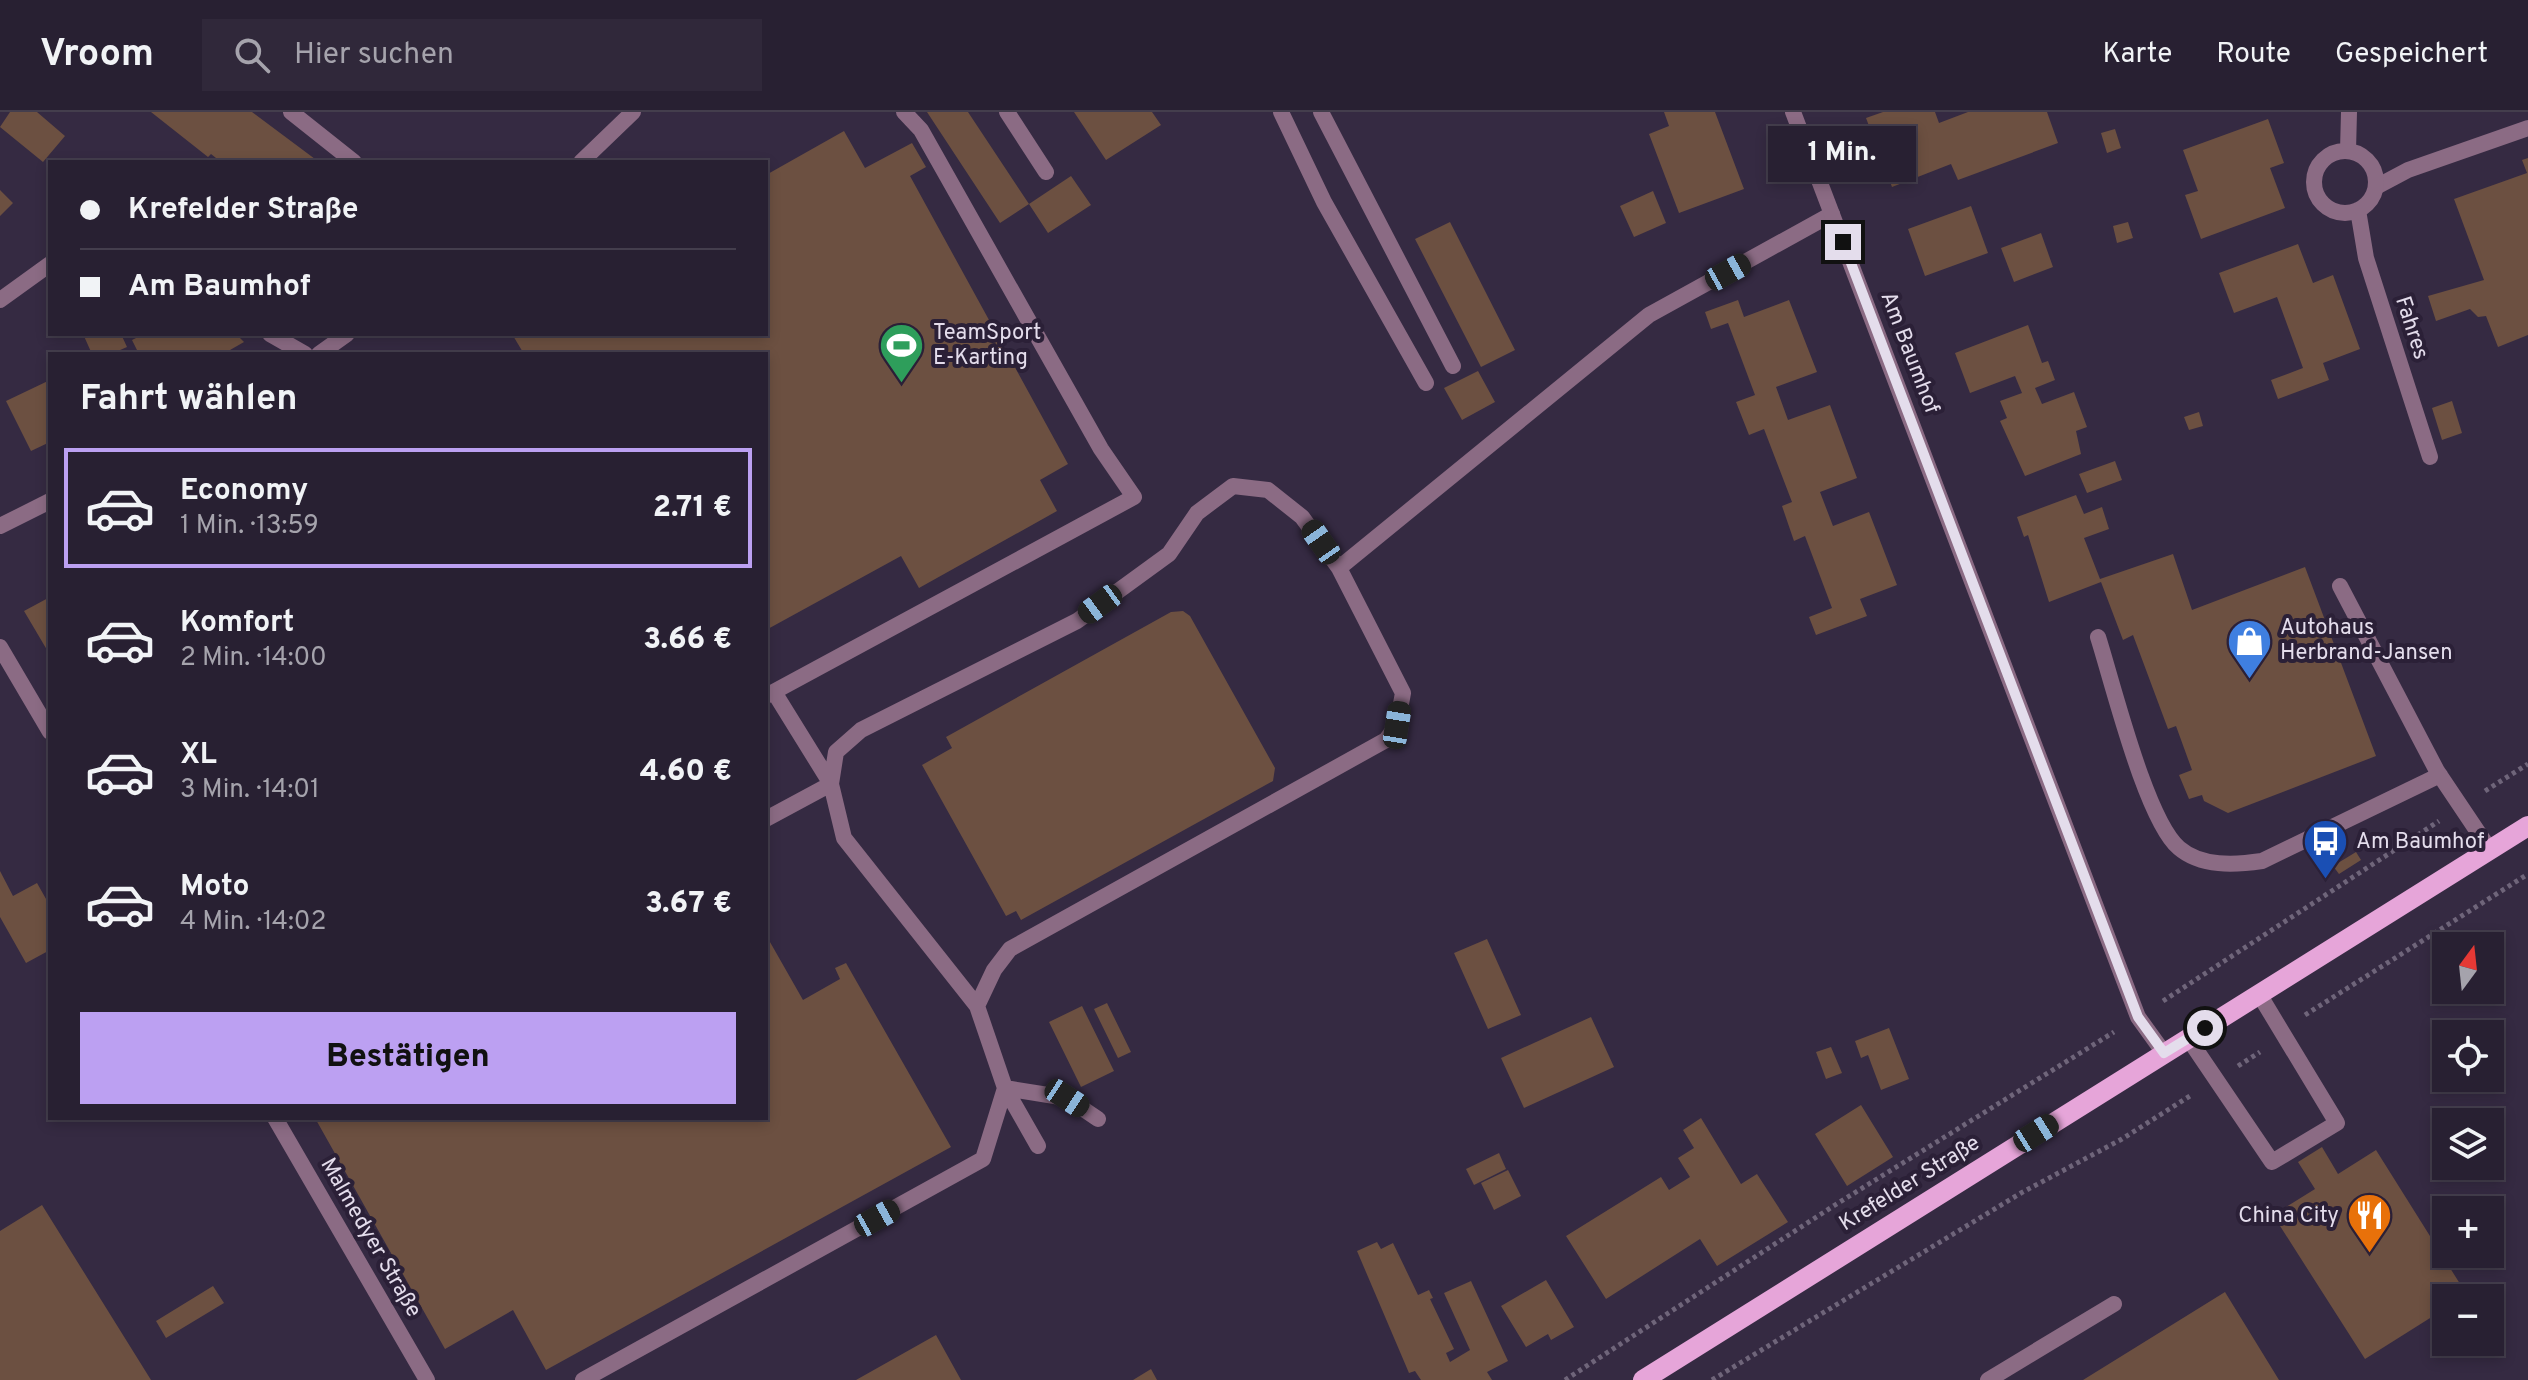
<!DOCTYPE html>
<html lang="de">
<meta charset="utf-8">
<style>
body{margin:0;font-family:Overpass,sans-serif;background:#30283a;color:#f1f3f6;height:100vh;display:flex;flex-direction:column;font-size:30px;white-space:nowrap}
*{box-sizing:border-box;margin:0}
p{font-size:26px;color:#a5a3ac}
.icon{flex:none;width:44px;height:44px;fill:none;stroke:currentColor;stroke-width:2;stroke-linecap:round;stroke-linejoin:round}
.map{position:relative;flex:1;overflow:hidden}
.sheet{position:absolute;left:48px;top:240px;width:720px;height:768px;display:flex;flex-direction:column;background:#282032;border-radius:0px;box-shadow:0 4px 12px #0003,0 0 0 2px #443e4d}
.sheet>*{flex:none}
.banner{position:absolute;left:48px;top:48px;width:720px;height:176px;border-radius:0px;box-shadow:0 4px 12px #0003,0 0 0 2px #443e4d;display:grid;align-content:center;height:176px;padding:0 32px;background:#282032}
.needle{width:52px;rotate:15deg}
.tools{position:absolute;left:2432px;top:820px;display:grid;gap:16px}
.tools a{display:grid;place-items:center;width:72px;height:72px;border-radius:0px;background:#282032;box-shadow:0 4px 12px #0003,0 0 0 2px #443e4d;font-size:40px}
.end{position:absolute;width:36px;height:36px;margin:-18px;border:10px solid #e4ddec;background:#111;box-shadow:0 0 0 4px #111}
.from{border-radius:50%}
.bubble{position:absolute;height:56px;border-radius:0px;background:#282032;box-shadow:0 4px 12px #0003,0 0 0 2px #443e4d;font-size:26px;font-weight:800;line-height:56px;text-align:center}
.car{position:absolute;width:24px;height:48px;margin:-24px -12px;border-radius:10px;box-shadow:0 0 6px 2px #0007;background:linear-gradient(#222 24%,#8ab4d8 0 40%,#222 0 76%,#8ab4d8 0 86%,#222 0)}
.banner b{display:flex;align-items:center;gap:28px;height:76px;font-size:30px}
.banner b+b{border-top:2px solid #443e4d}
.banner i{width:20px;height:20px;background:#f1f3f6}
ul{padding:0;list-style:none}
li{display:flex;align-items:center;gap:24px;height:120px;margin:0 16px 12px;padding:0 16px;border:4px solid transparent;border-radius:0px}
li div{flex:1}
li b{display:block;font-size:30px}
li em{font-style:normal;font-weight:800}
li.selected{border-color:#bca0f2}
li>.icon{width:72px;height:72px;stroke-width:1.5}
h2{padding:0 32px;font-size:36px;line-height:96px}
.action{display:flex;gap:16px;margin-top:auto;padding:16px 32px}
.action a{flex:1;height:92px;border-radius:0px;background:#bca0f2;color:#111;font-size:32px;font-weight:800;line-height:92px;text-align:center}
header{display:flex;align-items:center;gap:48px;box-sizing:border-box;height:112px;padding:0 40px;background:#282032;border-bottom:2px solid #443e4d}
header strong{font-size:38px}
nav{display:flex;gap:44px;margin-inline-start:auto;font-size:28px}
.search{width:560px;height:72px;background:#30283a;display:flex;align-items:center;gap:20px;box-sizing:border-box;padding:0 28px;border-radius:0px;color:#a5a3ac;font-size:30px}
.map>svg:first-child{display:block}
.building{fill:#6c5041}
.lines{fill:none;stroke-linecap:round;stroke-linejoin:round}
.path{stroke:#6f657a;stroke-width:5;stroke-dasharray:4 4;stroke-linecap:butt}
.service{stroke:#8b6b84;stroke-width:16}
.minor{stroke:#8b6b84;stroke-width:16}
.tertiary{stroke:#8b6b84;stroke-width:16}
.primary{stroke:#e6a5d9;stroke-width:20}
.route{stroke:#e4ddec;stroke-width:10}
.labels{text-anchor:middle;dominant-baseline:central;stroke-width:8;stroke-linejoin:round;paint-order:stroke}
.street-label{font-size:22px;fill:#e4ddec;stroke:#2b2037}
.poi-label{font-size:22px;fill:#e4ddec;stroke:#2b2037;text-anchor:start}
</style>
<header>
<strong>Vroom</strong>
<div class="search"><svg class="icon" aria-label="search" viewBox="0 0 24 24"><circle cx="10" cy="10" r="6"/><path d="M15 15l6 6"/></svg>Hier suchen</div>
<nav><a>Karte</a><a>Route</a><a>Gespeichert</a></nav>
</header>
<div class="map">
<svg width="2528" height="1268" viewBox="0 0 2528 1268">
<rect width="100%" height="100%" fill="#352a42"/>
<path class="building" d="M10,0H37L65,24L43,50L0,15Z
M151,0H252L315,47L313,50H221L211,42L208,45Z
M927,0H968L1029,92L1000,111Z
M1074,0H1152L1161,13L1106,48Z
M1664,0H1715L1744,77L1679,101L1649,22L1669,14Z
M1883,0H1935L1939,11L1968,0H2047L2058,31L1958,68L1951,52L1892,75L1866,6Z
M2268,7L2284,51L2270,56L2285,96L2201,127L2185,83L2198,79L2183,38Z
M2115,17L2121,36L2107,41L2101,21Z
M844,19L865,56L912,31L926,55L910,64L1068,352L1040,368L1057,399L919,476L901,444L766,518V242H524L512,222H766V63Z
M2528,46V223L2498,235L2486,204L2478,205L2470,197L2436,209L2428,184L2484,168L2454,87L2527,61L2522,48Z
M1071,64L1091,93L1048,121L1029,92Z
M0,78L13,91L0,104Z
M1653,79L1666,111L1634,125L1620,94Z
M1971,94L1988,141L1925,164L1908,117Z
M1450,110L1515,238L1481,255L1415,127Z
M2128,110L2133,126L2117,131L2113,114Z
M2041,121L2053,155L2014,170L2001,136Z
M2298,132L2313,171L2333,163L2360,237L2323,251L2329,268L2278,287L2271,268L2303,256L2277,185L2234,201L2219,161Z
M1738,188L1744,205L1789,188L1817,260L1776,275L1788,308L1830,293L1857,366L1820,380L1833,414L1869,400L1897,473L1860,487L1867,504L1816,523L1809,505L1832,496L1805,424L1794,429L1782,394L1792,390L1764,317L1749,323L1736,290L1755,283L1728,211L1711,217L1705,200Z
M2028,213L2042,251L2048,249L2055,268L2035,276L2042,292L2074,280L2087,315L2076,319L2081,342L2025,364L2000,309L2007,306L2000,289L2022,281L2015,264L1970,281L1955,241Z
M83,222H121L127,235L111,242H92Z
M144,222H236L244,230L223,242H139L132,228Z
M1478,259L1495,290L1462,308L1444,276Z
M50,268V330L31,339L6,289Z
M2452,289L2462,321L2442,328L2432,296Z
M2199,300L2203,314L2189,318L2184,305Z
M2115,349L2122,368L2087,381L2079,362Z
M2076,383L2084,402L2102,395L2109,417L2084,426L2100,467L2173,442L2192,498L2305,455L2376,644L2228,701L2204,689L2202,683L2189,687L2179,663L2192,658L2176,614L2168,617L2133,523L2123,528L2101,470L2049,490L2028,423L2024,425L2017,405Z
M50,485V543L24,499Z
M1183,499L1190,504L1275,656L1273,669L1021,808L1016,799L1006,804L922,653L952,636L946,625L1171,500Z
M2356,740L2361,748L2339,762L2333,754Z
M0,759L13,784L37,771L50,794V838L26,851L0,805Z
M766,823L803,888L840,867L835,856L846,851L951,1035L546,1258L513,1198L445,1237L315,1006H766Z
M1487,827L1521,903L1488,917L1454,841Z
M1107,891L1131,940L1118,946L1094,897Z
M1082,894L1114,959L1081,975L1049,910Z
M1591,905L1614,955L1524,996L1501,946Z
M1889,916L1909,967L1881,978L1868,943L1861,946L1855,929Z
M1831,935L1842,961L1826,967L1816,940Z
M1861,993L1893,1045L1847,1074L1815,1022Z
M1701,1006L1741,1072L1757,1062L1788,1110L1717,1154L1700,1127L1606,1187L1566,1124L1661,1065L1669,1078L1690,1065L1678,1046L1694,1036L1683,1018Z
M2322,1035L2338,1062L2376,1038L2467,1183L2446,1186V1196L2365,1247L2273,1103L2315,1077L2298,1050Z
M1499,1041L1506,1057L1474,1073L1466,1057Z
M1508,1058L1521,1084L1494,1098L1481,1071Z
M42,1093L151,1268H0V1119Z
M1377,1130L1381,1137L1393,1131L1418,1183L1429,1178L1433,1186L1430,1187L1454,1237L1446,1241L1450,1250L1470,1238L1444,1181L1471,1169L1508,1249L1487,1260L1492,1268H1421L1415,1259L1409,1261L1357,1139Z
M1546,1168L1574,1215L1551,1228L1548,1222L1526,1235L1501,1194Z
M213,1174L224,1191L166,1226L156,1209Z
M2225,1180L2279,1268H2083Z
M936,1223L961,1268H856Z
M1151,1257L1157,1268H1133Z"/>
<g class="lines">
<path class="path" d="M2485,679L2528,652
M2163,889L2439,709
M2305,903L2528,762
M2238,954L2260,940
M1565,1268L1835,1093L2114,920
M1712,1268L2021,1081L2122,1027L2193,982"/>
<path class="service" d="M291,0L354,50
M1007,0L1046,60
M1281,0L1324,90L1426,271
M1321,0L1453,254
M2376,75L2408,58L2528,16
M0,188L50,152
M270,222L305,242
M1339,456L1649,203L1832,102
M2340,474L2437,659L2490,738
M2098,525C2113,572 2146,708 2179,736C2201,755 2235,753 2262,749L2440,663
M766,584L1134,385L1101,337L921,18L904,0
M766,707L831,672L774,580
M2188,926L2272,1050L2337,1011L2259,882
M1038,1034L1005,976L1067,986L1098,1007
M583,1268L983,1047L1005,976L977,894L844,726L831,672L836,640L861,618L1077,509L1169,442L1197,401L1233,374L1268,378L1302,405L1339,456L1403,581L1397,613L1386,628L1010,837L994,858L977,894
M1988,1268L2114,1192"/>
<path class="minor" d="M1793,0L2138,905L2164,941
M2348,39L2349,0
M2314 70a31 31 0 1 1 62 0a31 31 0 1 1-62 0Z
M2358,98L2366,146L2430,345
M0,535L50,620
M275,1006L427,1268"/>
<path class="tertiary" d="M581,50L633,0
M319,242L347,222
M0,414L50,389"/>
<path class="primary" d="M1643,1268L2528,714"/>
</g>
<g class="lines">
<path class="route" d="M1843,130L2138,905L2164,941L2205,916"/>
</g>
<defs>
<symbol id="stadium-pin" viewBox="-11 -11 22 30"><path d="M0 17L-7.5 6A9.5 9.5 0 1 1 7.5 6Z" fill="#2e9e5b" stroke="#2b2037"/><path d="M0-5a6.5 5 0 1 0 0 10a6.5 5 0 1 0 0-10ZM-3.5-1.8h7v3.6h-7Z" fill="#fff"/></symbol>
<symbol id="shop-pin" viewBox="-11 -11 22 30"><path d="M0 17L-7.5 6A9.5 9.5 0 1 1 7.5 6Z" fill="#3f7fe0" stroke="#2b2037"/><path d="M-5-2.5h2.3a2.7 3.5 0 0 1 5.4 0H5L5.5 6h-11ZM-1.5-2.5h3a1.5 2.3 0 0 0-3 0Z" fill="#fff"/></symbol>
<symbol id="bus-pin" viewBox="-11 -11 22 30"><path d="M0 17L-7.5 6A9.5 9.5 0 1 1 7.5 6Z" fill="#1a4fb4" stroke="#2b2037"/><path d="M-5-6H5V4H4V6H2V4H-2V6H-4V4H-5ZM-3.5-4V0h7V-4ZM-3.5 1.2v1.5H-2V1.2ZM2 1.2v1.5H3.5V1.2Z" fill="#fff"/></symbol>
<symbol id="restaurant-pin" viewBox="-11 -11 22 30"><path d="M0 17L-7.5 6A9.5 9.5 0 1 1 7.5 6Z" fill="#e8710a" stroke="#2b2037"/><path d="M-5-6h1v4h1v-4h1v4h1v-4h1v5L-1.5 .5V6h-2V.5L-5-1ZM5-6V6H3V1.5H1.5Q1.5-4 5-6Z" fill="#fff"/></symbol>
</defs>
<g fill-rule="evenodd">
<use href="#stadium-pin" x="876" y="208" width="51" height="69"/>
<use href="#shop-pin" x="2224" y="504" width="51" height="69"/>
<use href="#bus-pin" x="2300" y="704" width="51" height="69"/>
<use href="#restaurant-pin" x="2344" y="1078" width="51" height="69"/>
</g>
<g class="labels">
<g class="street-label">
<text transform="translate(2411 216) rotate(72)">Fahres</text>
<text transform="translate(1909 241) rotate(69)">Am Baumhof</text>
<text transform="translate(1910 1072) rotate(-32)">Krefelder Straße</text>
<text transform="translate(370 1126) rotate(60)">Malmedyer Straße</text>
</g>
<g class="poi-label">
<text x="933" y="221">TeamSport<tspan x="933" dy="25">E-Karting</tspan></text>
<text x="2280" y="516">Autohaus<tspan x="2280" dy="25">Herbrand-Jansen</tspan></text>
<text x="2356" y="730">Am Baumhof</text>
<text x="2339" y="1104" text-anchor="end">China City</text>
</g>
</g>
</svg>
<div class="tools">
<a><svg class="needle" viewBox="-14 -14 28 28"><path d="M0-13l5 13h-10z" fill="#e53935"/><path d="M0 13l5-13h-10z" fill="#a5a3ac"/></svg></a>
<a><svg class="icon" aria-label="locate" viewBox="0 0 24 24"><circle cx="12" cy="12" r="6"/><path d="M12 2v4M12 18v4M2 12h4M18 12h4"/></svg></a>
<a><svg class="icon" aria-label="layers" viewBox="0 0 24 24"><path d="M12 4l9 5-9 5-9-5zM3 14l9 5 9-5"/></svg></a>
<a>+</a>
<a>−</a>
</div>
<i class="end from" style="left:2205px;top:916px"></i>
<i class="end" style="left:1843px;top:130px"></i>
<div class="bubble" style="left:1768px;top:14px;width:148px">1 Min.</div>
<i class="car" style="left:1728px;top:160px;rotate:61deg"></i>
<i class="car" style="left:1321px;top:430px;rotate:325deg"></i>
<i class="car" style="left:1100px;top:492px;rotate:234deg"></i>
<i class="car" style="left:1397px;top:613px;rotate:9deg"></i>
<i class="car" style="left:1067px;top:986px;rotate:123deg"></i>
<i class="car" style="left:2036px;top:1021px;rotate:58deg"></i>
<i class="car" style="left:877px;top:1106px;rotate:61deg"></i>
<div class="banner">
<b><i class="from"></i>Krefelder Straße</b>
<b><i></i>Am Baumhof</b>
</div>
<section class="sheet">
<h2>Fahrt wählen</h2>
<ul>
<li class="selected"><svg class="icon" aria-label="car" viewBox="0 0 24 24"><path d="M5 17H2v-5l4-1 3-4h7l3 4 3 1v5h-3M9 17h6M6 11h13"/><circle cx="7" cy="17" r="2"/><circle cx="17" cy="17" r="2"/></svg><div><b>Economy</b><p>1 Min. · 13:59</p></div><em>2.71 €</em></li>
<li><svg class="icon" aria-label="car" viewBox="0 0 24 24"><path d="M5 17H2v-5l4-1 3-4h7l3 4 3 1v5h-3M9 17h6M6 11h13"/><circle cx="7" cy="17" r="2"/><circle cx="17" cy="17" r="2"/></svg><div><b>Komfort</b><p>2 Min. · 14:00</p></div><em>3.66 €</em></li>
<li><svg class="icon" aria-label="car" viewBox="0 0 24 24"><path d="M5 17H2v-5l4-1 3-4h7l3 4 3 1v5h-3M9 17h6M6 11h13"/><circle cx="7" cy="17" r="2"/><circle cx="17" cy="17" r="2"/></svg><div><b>XL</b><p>3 Min. · 14:01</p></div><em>4.60 €</em></li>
<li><svg class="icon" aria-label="car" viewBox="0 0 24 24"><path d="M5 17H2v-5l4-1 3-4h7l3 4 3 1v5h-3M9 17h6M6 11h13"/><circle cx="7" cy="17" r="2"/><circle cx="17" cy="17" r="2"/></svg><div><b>Moto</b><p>4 Min. · 14:02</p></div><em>3.67 €</em></li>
</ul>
<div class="action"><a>Bestätigen</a></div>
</section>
</div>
